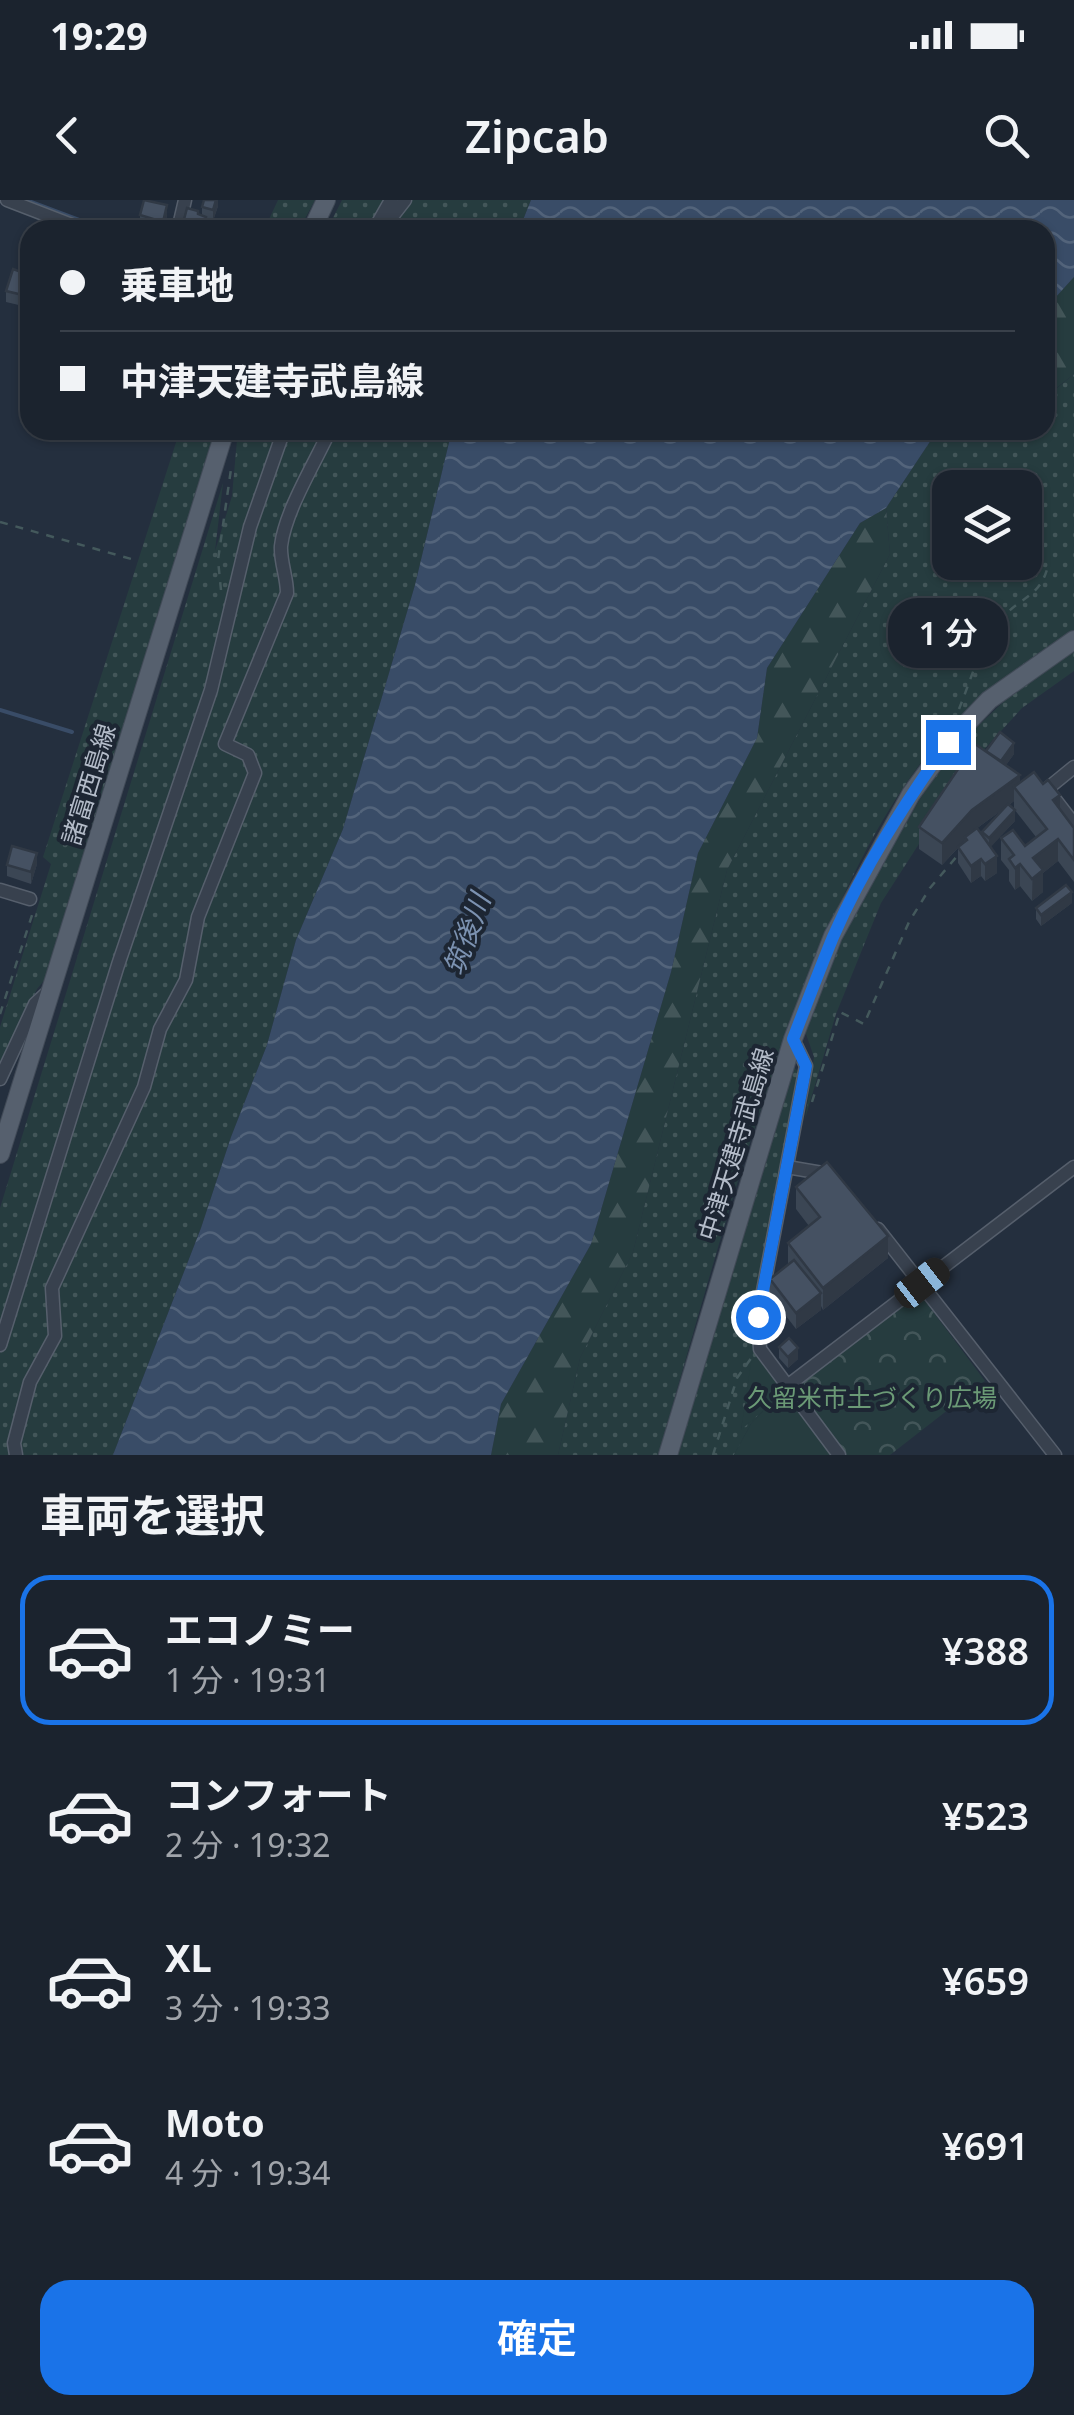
<!DOCTYPE html>
<html lang="ja">
<meta charset="utf-8">
<style>
body{margin:0;font-family:"Noto Sans","Noto Sans JP",sans-serif;background:#242b36;color:#f1f3f6;height:100vh;display:flex;flex-direction:column;font-size:38px;white-space:nowrap}
*{box-sizing:border-box;margin:0}
p{font-size:32px;color:#a0a4aa}
.icon{flex:none;width:55px;height:55px;fill:none;stroke:currentColor;stroke-width:2;stroke-linecap:round;stroke-linejoin:round}
.map{position:relative;height:1255px;overflow:hidden}
.sheet{display:flex;flex-direction:column;background:#1b232e;flex:1}
.sheet>*{flex:none}
.top-card{position:absolute;left:20px;top:20px;width:1035px;height:220px;border-radius:30px;box-shadow:0 2px 8px #0004,0 0 0 2px #39404a;display:grid;align-content:center;height:220px;padding:0 40px;background:#1b232e}
.tools{position:absolute;left:932px;top:270px;display:grid;gap:20px}
.tools a{display:grid;place-items:center;width:110px;height:110px;border-radius:20px;background:#1b232e;box-shadow:0 2px 8px #0004,0 0 0 2px #39404a;font-size:50px}
.end{position:absolute;width:45px;height:45px;margin:-22px;border:12px solid #1a73e8;background:#fff;box-shadow:0 0 0 5px #fff}
.from{border-radius:50%}
.bubble{position:absolute;height:70px;border-radius:30px;background:#1b232e;box-shadow:0 2px 8px #0004,0 0 0 2px #39404a;font-size:32px;font-weight:600;line-height:70px;text-align:center}
.car{position:absolute;width:30px;height:60px;margin:-30px -15px;border-radius:12px;box-shadow:0 0 8px 2px #0007;background:linear-gradient(#222 24%,#8ab4d8 0 40%,#222 0 76%,#8ab4d8 0 86%,#222 0)}
.top-card b{display:flex;align-items:center;gap:35px;height:95px;font-size:38px}
.top-card b+b{border-top:2px solid #39404a}
.top-card i{width:25px;height:25px;background:#f1f3f6}
ul{padding:0;list-style:none}
li{display:flex;align-items:center;gap:30px;height:150px;margin:0 20px 15px;padding:0 20px;border:5px solid transparent;border-radius:30px}
li div{flex:1}
li b{display:block;font-size:38px}
li em{font-style:normal;font-weight:600}
li.selected{border-color:#1a73e8}
li>.icon{width:90px;height:90px;stroke-width:1.5}
h2{padding:0 40px;font-size:45px;line-height:120px}
.primary-button{display:flex;gap:20px;margin-top:auto;padding:20px 40px}
.primary-button a{flex:1;height:115px;border-radius:30px;background:#1a73e8;color:#fff;font-size:40px;font-weight:600;line-height:115px;text-align:center}
.status{display:flex;justify-content:space-between;align-items:center;height:70px;padding:0 50px;background:#1b232e;direction:ltr}
.status svg{height:28px;fill:currentColor}
header{display:flex;justify-content:space-between;align-items:center;height:130px;padding:0 40px;background:#1b232e;font-size:45px;font-weight:600}
.map>svg:first-child{display:block}
.grass{fill:url(#grass-dots);fill-rule:evenodd}
.forest{fill:url(#forest-firs)}
.park{fill:url(#park-crowns)}
.garden{fill:#263c3f}
.water{fill:url(#water-waves)}
.lines{fill:none;stroke-linecap:round;stroke-linejoin:round}
.stream{stroke:#394c67;stroke-width:4}
.minor-casing{stroke:#565f6c;stroke-width:15}
.major-casing{stroke:#414a57;stroke-width:20}
.path{stroke:#44595c;stroke-width:2.5;stroke-dasharray:8 8;stroke-linecap:butt}
.minor{stroke:#38414e;stroke-width:12}
.major{stroke:#56606e;stroke-width:18}
.wall{fill:#3b4654;fill-rule:evenodd}
.shaded-wall{fill:#303945}
.building{fill:#455162;stroke:#303945;stroke-width:2.5}
.route{stroke:#1a73e8;stroke-width:12}
.labels{text-anchor:middle;dominant-baseline:central;stroke-width:8;stroke-linejoin:round;paint-order:stroke}
.street-label{font-size:25px;fill:#b4bcc9;stroke:#1d2633}
.park-label{font-size:25px;fill:#6b9a76;stroke:#1d2633}
.water-label{font-size:28px;font-style:italic;fill:#7c92b1;stroke:#1d2633}
</style>
<div class="status"><b>19:29</b><svg viewBox="0 0 49 12"><path d="M0 12V9h3v3zM5 12V6h3v6zM10 12V3h3v9zM15 12V0h3v12zM26 1h20v11H26zM47 4h2v5h-2z"/></svg></div>
<header><svg class="icon" aria-label="back" viewBox="0 0 24 24"><path d="M15 5l-7 7 7 7"/></svg>Zipcab<svg class="icon" aria-label="search" viewBox="0 0 24 24"><circle cx="10" cy="10" r="6"/><path d="M15 15l6 6"/></svg></header>
<div class="map">
<svg width="1074" height="1255" viewBox="0 0 1074 1255">
<defs>
<pattern id="grass-dots" width="8" height="8" patternUnits="userSpaceOnUse" patternTransform="scale(2.5)"><rect width="8" height="8" fill="#263c3f"/><path d="M2 2h.1M6 6h.1" fill="none" stroke="#435659" stroke-width="1.8" stroke-linecap="round"/></pattern>
<pattern id="forest-firs" width="22" height="20" patternUnits="userSpaceOnUse" patternTransform="scale(2.5)"><rect width="22" height="20" fill="#263c3f"/><path d="M5 1l3.5 6h-7zM16 11l3.5 6h-7z" fill="#435659"/></pattern>
<pattern id="park-crowns" width="20" height="18" patternUnits="userSpaceOnUse" patternTransform="scale(2.5)"><rect width="20" height="18" fill="#263c3f"/><path d="M2 6a3 3 0 1 1 6 0M12 15a3 3 0 1 1 6 0" fill="none" stroke="#435659"/></pattern>
<pattern id="water-waves" width="16" height="10" patternUnits="userSpaceOnUse" patternTransform="scale(2.5)"><rect width="16" height="10" fill="#394c67"/><path d="M0 5q4-4 8 0t8 0" fill="none" stroke="#53647b"/></pattern>
</defs>
<rect width="100%" height="100%" fill="#242f3e"/>
<path class="grass" d="M278,0H315L299,30H264Z
M342,0H531L519,30H327Z
M1074,174V430C1028,461 980,492 944,534C878,610 836,707 800,799C743,948 703,1102 658,1255H558L580,1158L633,1052L727,670L890,354L886,308L931,240L993,239L1005,230H1045V198ZM950,288H1025V362H950Z
M180,230H215L47,777L37,789L0,867V827L51,664L43,657Z
M240,230H452L415,385L343,629L296,740L267,845L231,937L201,1028L113,1255H0V1008L223,283L215,351L232,296L237,240Z
M1074,450V471L1022,508L969,566L881,703L836,814L805,919L814,857L805,831L846,728L920,599L959,544L1019,487Z
M793,867L802,874L757,1155L741,1229L780,1192L751,1224L734,1255H677Z"/>
<path class="forest" d="M1074,77V174L1045,197V109Z
M886,308L890,354L727,670L633,1052L580,1158L558,1255H491L501,1204L591,1044L671,772L698,653L757,538L767,468L860,323Z"/>
<path class="park" d="M919,1093L985,1181L890,1255H734L751,1224L780,1192Z"/>
<path class="garden" d="M757,1155L833,1255H734L751,1224L768,1206L741,1230L751,1163Z"/>
<path class="water" d="M531,0H1074V77L1045,109V30H519Z
M452,230H930L931,240L886,308L860,323L767,468L757,538L698,653L671,772L591,1044L501,1204L491,1255H113L201,1028L231,937L267,845L296,740L343,629L415,385Z"/>
<g class="lines">
<path class="stream" d="M26,0L85,22
M0,510L72,532"/>
<defs>
<path id="minor" d="M7,0L85,30
M178,30L185,0
M374,30L391,0
M388,30L391,18L405,0
M1074,567L1047,589L1074,624
M0,690L30,699
M793,839L806,866L758,1117L760,1149L839,1255
M0,879L35,804L51,789
M787,967L828,974
M878,1029L1055,1255
M0,1145L118,765L211,490L250,327L284,230
M786,1187L1074,967
M16,1255L14,1243L30,1182L55,1136L52,1088L144,887L160,829L186,780L198,717L255,573L248,555L225,544L287,393C287,377 280,361 281,346C285,311 315,263 330,230"/>
<path id="major" d="M312,30L326,0
M0,954L225,230
M668,1255L793,839L833,736L911,594L949,542L989,500L1074,440"/>
</defs>
<use href="#minor" class="minor-casing"/>
<use href="#major" class="major-casing"/>
<path class="path" d="M0,322L135,360
M221,390L218,360L231,269L229,266
M959,509C971,480 981,441 1003,417C1022,396 1040,397 1048,366
M0,814L34,709
M812,902L840,812L864,824L909,722L930,688L958,655
M713,1255L737,1178L752,1157"/>
<use href="#minor" class="minor"/>
<use href="#major" class="major"/>
</g>
<path class="wall" d="M218,0V6L213,21L206,19V27L226,30H182V27L198,14L202,15V7Z
M140,15L167,16L163,30H152L140,26Z
M27,82L30,83L27,107L6,102V91Z
M986,551L1014,554L1006,565L1020,583L1060,610L1074,628V682L1058,661L1043,673V692L1032,701L1020,686L1015,690L1009,681V670L1001,660V638L1025,646L1036,637L1014,609V601L1009,605L1015,621L990,647L997,673L985,681L981,676L971,683L958,663V648L942,665L919,649V627ZM1006,607L982,632V635L976,629Z
M37,664L31,684L7,676V665Z
M1072,703L1041,726L1036,719V708Z
M796,987L888,1058L823,1110L821,1106V1110L796,1129L770,1095V1079L788,1065V1043L809,1026L796,1009Z
M779,1147L798,1159L788,1168L779,1158Z"/>
<path class="shaded-wall" d="M216,0H218V6L213,21V10Z
M167,5V16L163,30V22Z
M1014,543V554L999,575V564Z
M1020,575V595L1014,587V601L965,637V640L942,665V643L972,610Z
M1060,595V617L1053,600Z
M1015,610V621L989,649V638Z
M1058,639V661L1043,673V692L1032,701L1033,658Z
M37,653V664L31,684V672Z
M997,656V673L985,681V664Z
M981,659V676L971,683V666Z
M1020,664V686L1015,690V668Z
M1072,692V703L1041,726V715Z
M888,1036V1058L823,1110V1088Z
M821,1093V1110L796,1129V1113Z
M798,1148V1159L788,1168V1157Z"/>
<path class="building" d="M144,0L167,5L163,22L140,15Z
M204,0H216L213,10L202,7Z
M187,8L198,11V14L206,17L203,30H193L182,27Z
M208,21L226,26L225,30H205Z
M13,69L27,74L24,81L30,83L27,96L6,91Z
M1000,532L1014,543L1001,561L986,551Z
M975,544L1020,575L972,610L942,643L919,627Z
M1034,572L1043,584L1048,580L1060,595L1053,600L1074,628V660L1058,639L1033,658L1043,670L1032,679L1020,664L1015,668L1009,659L1014,655L1001,638L1013,630L1025,646L1047,629L1014,587Z
M1008,604L1015,610L989,638L982,632Z
M977,628L997,656L985,664L981,659L971,666L958,647L967,640L965,637Z
M12,646L37,653L31,672L7,665Z
M1066,685L1072,692L1041,715L1036,708Z
M827,962L888,1036L823,1088L788,1043L820,1017L796,987Z
M794,1060L821,1093L796,1113L770,1079Z
M789,1138L798,1148L788,1157L779,1147Z"/>
<g class="lines">
<path class="route" d="M758,1117L806,866L793,839C806,805 819,771 833,737C863,668 905,603 948,542"/>
</g>
<g class="labels">
<g class="street-label">
<text transform="translate(88 584) rotate(-73)">諸富西島線</text>
<text transform="translate(735 944) rotate(-73)">中津天建寺武島線</text>
</g>
<g class="park-label">
<text x="872" y="1197">久留米市土づくり広場</text>
</g>
<g class="water-label">
<text transform="translate(466 734) rotate(-70)">筑後川</text>
</g>
</g>
</svg>
<div class="tools">
<a><svg class="icon" aria-label="layers" viewBox="0 0 24 24"><path d="M12 4l9 5-9 5-9-5zM3 14l9 5 9-5"/></svg></a>
</div>
<i class="end from" style="left:758px;top:1117px"></i>
<i class="end" style="left:948px;top:542px"></i>
<div class="bubble" style="left:888px;top:398px;width:120px">1 分</div>
<i class="car" style="left:922px;top:1083px;rotate:52deg"></i>
<div class="top-card">
<b><i class="from"></i>乗車地</b>
<b><i></i>中津天建寺武島線</b>
</div>
</div>
<section class="sheet">
<h2>車両を選択</h2>
<ul>
<li class="selected"><svg class="icon" aria-label="car" viewBox="0 0 24 24"><path d="M5 17H2v-5l4-1 3-4h7l3 4 3 1v5h-3M9 17h6M6 11h13"/><circle cx="7" cy="17" r="2"/><circle cx="17" cy="17" r="2"/></svg><div><b>エコノミー</b><p>1 分 · 19:31</p></div><em>¥388</em></li>
<li><svg class="icon" aria-label="car" viewBox="0 0 24 24"><path d="M5 17H2v-5l4-1 3-4h7l3 4 3 1v5h-3M9 17h6M6 11h13"/><circle cx="7" cy="17" r="2"/><circle cx="17" cy="17" r="2"/></svg><div><b>コンフォート</b><p>2 分 · 19:32</p></div><em>¥523</em></li>
<li><svg class="icon" aria-label="car" viewBox="0 0 24 24"><path d="M5 17H2v-5l4-1 3-4h7l3 4 3 1v5h-3M9 17h6M6 11h13"/><circle cx="7" cy="17" r="2"/><circle cx="17" cy="17" r="2"/></svg><div><b>XL</b><p>3 分 · 19:33</p></div><em>¥659</em></li>
<li><svg class="icon" aria-label="car" viewBox="0 0 24 24"><path d="M5 17H2v-5l4-1 3-4h7l3 4 3 1v5h-3M9 17h6M6 11h13"/><circle cx="7" cy="17" r="2"/><circle cx="17" cy="17" r="2"/></svg><div><b>Moto</b><p>4 分 · 19:34</p></div><em>¥691</em></li>
</ul>
<div class="primary-button"><a>確定</a></div>
</section>
